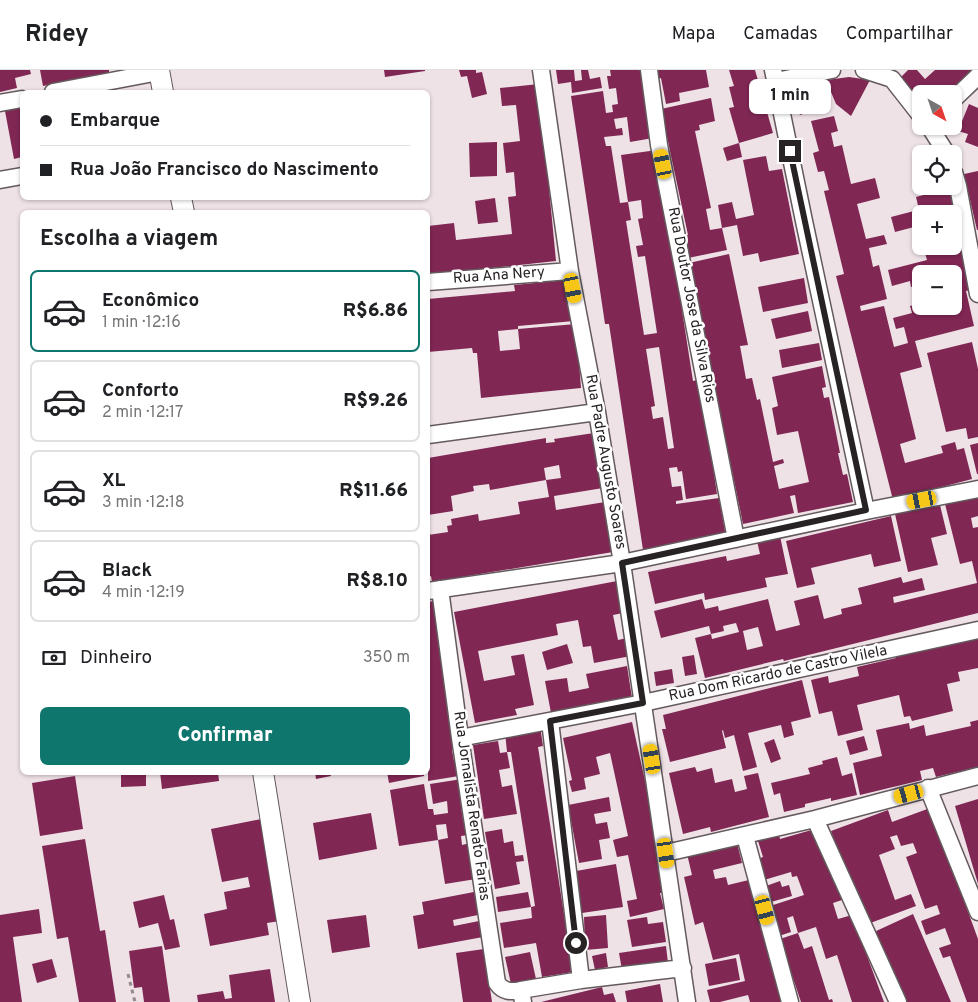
<!DOCTYPE html>
<html lang="pt">
<meta charset="utf-8">
<style>
body{margin:0;font-family:Overpass,sans-serif;background:#f2f2f2;color:#202124;height:100vh;display:flex;flex-direction:column;font-size:19px;white-space:nowrap}
*{box-sizing:border-box;margin:0}
p{font-size:16px;color:#757577}
.icon{flex:none;width:28px;height:28px;fill:none;stroke:currentColor;stroke-width:2;stroke-linecap:round;stroke-linejoin:round}
.map{position:relative;flex:1;overflow:hidden}
.side{position:absolute;left:20px;top:140px;width:410px;height:565px;display:flex;flex-direction:column;background:#fff;border-radius:8px;box-shadow:0 1px 4px #0004}
.side>*{flex:none}
.hud{position:absolute;left:20px;top:20px;width:410px;height:110px;border-radius:8px;box-shadow:0 1px 4px #0004;display:grid;align-content:center;height:110px;padding:0 20px;background:#fff}
.needle{width:32px;rotate:140deg}
.buttons{position:absolute;left:912px;top:15px;display:grid;gap:10px}
.buttons a{display:grid;place-items:center;width:50px;height:50px;border-radius:8px;background:#fff;box-shadow:0 1px 4px #0004;font-size:25px}
.end{position:absolute;width:22px;height:22px;margin:-11px;border:6px solid #272224;background:#fff;box-shadow:0 0 0 2px #fff}
.from{border-radius:50%}
.bubble{position:absolute;height:35px;border-radius:8px;background:#fff;box-shadow:0 1px 4px #0004;font-size:16px;font-weight:800;line-height:35px;text-align:center}
.car{position:absolute;width:15px;height:30px;margin:-15px -8px;border-radius:6px;box-shadow:0 0 4px 1px #0007;background:linear-gradient(#f5c518 24%,#345 0 40%,#f5c518 0 76%,#345 0 86%,#f5c518 0)}
.hud b{display:flex;align-items:center;gap:18px;height:48px;font-size:19px}
.hud b+b{border-top:1px solid #e0e0e0}
.hud i{width:12px;height:12px;background:#202124}
ul{padding:0;list-style:none}
li{display:flex;align-items:center;gap:15px;height:82px;margin:0 10px 8px;padding:0 10px;border:2px solid #e0e0e0;border-radius:8px}
li div{flex:1}
li b{display:block;font-size:19px}
li em{font-style:normal;font-weight:800}
li.on{border-color:#0f766e}
li>.icon{width:45px;height:45px;stroke-width:1.5}
h2{padding:0 20px;font-size:22px;line-height:60px}
.pay{display:flex;align-items:center;gap:12px;height:55px;padding:0 20px;font-size:19px}
.pay p{margin-inline-start:auto}
.action{display:flex;gap:10px;margin-top:auto;padding:10px 20px}
.action a{flex:1;height:58px;border-radius:8px;background:#0f766e;color:#fff;font-size:20px;font-weight:800;line-height:58px;text-align:center}
header{display:flex;align-items:center;gap:30px;box-sizing:border-box;height:70px;padding:0 25px;background:#fff;border-bottom:1px solid #e0e0e0}
header strong{font-size:24px}
nav{display:flex;gap:28px;margin-inline-start:auto;font-size:18px}
.map>svg:first-child{display:block}
.building{fill:#802754;fill-rule:evenodd}
.lines{fill:none;stroke-linecap:round;stroke-linejoin:round}
.minor-casing{stroke:#645a5e;stroke-width:19}
.tertiary-casing{stroke:#645a5e;stroke-width:22}
.path{stroke:#938a8e;stroke-width:3;stroke-dasharray:4 4;stroke-linecap:butt}
.minor{stroke:#fff;stroke-width:16}
.tertiary{stroke:#fff;stroke-width:20}
.route{stroke:#272224;stroke-width:6}
.labels{text-anchor:middle;dominant-baseline:central;stroke-width:5;stroke-linejoin:round;paint-order:stroke}
.street-label{font-size:15px;fill:#272224;stroke:#fff}
</style>
<header>
<strong>Ridey</strong>
<nav><a>Mapa</a><a>Camadas</a><a>Compartilhar</a></nav>
</header>
<div class="map">
<svg width="978" height="932" viewBox="0 0 978 932">
<rect width="100%" height="100%" fill="#eee2e7"/>
<path class="building" d="M0,0H30L31,4L15,8L17,18L0,22Z
M40,0H109V3L43,16Z
M384,0H425V1L385,7Z
M459,0H476V3L482,2L487,24L472,28L467,6L461,7Z
M556,0H574L575,11L582,10L581,0H588L590,9L600,7L602,18L572,23L571,12L558,14Z
M610,0H643L653,68L630,72L627,47L614,49L616,59L622,58L623,65L604,67L606,76H611L620,133L628,132L631,150L626,151L644,265L657,263L645,186L638,187L636,176L643,175L638,149L643,148L641,130L628,132L621,85L657,80L693,311L700,309L717,424L686,429L682,401L678,402L677,397L669,398L672,417L681,416L683,430L676,431V434L719,428L726,467L643,480L609,254H605L571,26L603,21L606,43L613,42L612,35L618,34L616,18L609,19L607,6H611ZM659,277L674,378L668,379L663,347L653,349L651,337L655,336L646,279Z
M656,0H706L709,17L679,23L680,31L666,34L661,8L658,9Z
M729,0H755L773,63L739,73L742,87L727,91L723,78L739,73L729,38L734,37L729,17L734,16Z
M908,0H917L925,9L935,0H978L952,24H921V33L899,9Z
M849,7L870,10L851,46L836,34L826,10Z
M539,14L556,191L428,205V156L454,153L456,170L512,164L508,127L516,126L514,102L506,103L503,73L520,71L516,35L502,36L500,18Z
M813,14L817,28L824,26L828,35L800,45L792,22Z
M711,28L715,51L699,55L700,60L695,61L711,138L706,139L710,160L722,158L718,135L732,132L736,149L754,145L743,90L766,86L769,101L782,99L799,184L760,192L758,183L743,186L737,155L722,158L727,180L688,188L684,166L688,165L661,39Z
M19,33H22V87L14,89L5,41L20,38Z
M969,34L978,38V77L965,72L968,64L958,61Z
M834,46L838,61L831,63L834,77L842,75L851,114L875,108L880,128L857,134L866,169L884,165L887,174L869,178L873,197L879,195L887,229L860,236L861,241L884,236L894,277L908,273L904,257L896,259L893,248L912,243L910,236L921,233V236H954V204H921V215L911,217L910,211L892,216L888,200L927,190L923,176H954V144H920L916,127L950,118L962,164L957,165L971,220L966,221L974,256L915,271L922,297L900,303L916,369L900,374L905,393L943,383L941,376L955,372L957,380L964,378L972,409L893,430L836,206L844,204L824,121L829,120L824,101L818,102L813,83L819,81L811,51Z
M497,72V106L470,107L469,73Z
M978,101V160H977L964,104Z
M921,106V116H931L917,122L912,109Z
M495,128L498,152L478,154L475,131Z
M914,141L918,156L895,162L891,147Z
M729,184L748,275L740,276L746,309L752,308L757,330L760,329L773,392L783,389L784,393L774,396L779,419L809,412L798,361L777,365L772,338L778,336L772,307L822,296L826,317L822,318L824,328L829,327L840,383H838L843,405L847,404L853,432L798,443L795,425L790,426L794,443L743,454L689,193Z
M804,208L808,233L763,242L758,217Z
M567,210L574,251L518,256V259L498,261L500,281L520,279L518,259L576,254L581,318L481,328L477,283H473L472,278L428,282V229L515,221L514,215Z
M808,241L812,261L776,269L771,249Z
M972,272L978,299V367L968,369L966,358L946,362L927,283Z
M819,273L822,290L782,298L779,280Z
M594,363L603,418L554,426L556,440L605,432L613,482L432,512L431,506L428,507V465L448,462L447,456L452,455L451,449L478,444L479,451L520,444L518,432L549,427L546,410L561,408L559,395L544,398L546,410L490,420L489,414L473,416L474,421L451,426L453,441L428,445V388L546,368V373L555,372L554,369Z
M978,373V404H977L970,375Z
M978,426V446L971,448L973,458L978,457V543L784,591L783,589L705,608L695,568L711,564L709,556L661,568L654,541L702,529L705,539L718,536L719,541L768,529L776,561L800,555L794,531L818,525L824,549L842,544L841,539L862,534L858,518L870,515L901,507L903,513L922,508L925,520L893,527L894,533L977,513L972,491L960,494L945,434ZM736,553L739,562L712,569L711,564L724,561L723,556ZM758,557L763,576L747,580L743,561Z
M940,435L947,464L931,468L938,495L908,502L895,444Z
M891,446L901,491L874,497L871,484L811,498L815,514L797,518L786,471Z
M780,466L788,504L765,508L767,517L705,530L704,523L655,534L648,502L726,486L727,491L760,484L757,471Z
M617,511L623,543L613,545L618,570L627,568L631,586L594,593L591,576L583,577L578,550L556,554L558,565L478,581L484,611L515,605L511,586L524,584L534,635L515,639L517,645L475,653L454,542Z
M433,531L455,679L452,680L454,691H457L459,706L428,711V532Z
M978,567V598L958,602L960,611L947,614L953,641L912,651L910,646L904,647L899,625L857,635L863,660L838,666L832,641L819,644L811,610L828,606L829,613L859,606L857,597L896,588L895,586Z
M567,574L573,593L547,600L542,582Z
M694,585L697,604L685,606L682,587Z
M627,596L632,628L551,643L545,611L567,608L569,622L589,618L586,604Z
M672,599L674,613L656,616L654,602Z
M802,610L811,647L791,652L794,665L784,668L781,655L748,663L757,697L743,701L734,665L725,668L723,660L722,661L726,678L670,692L662,659H666L663,645Z
M978,650V697L936,707L933,698L920,701L922,710L860,725L853,693L882,686L876,660L909,653L910,659L924,655L926,666L971,656L970,652Z
M632,652L660,778L656,779L665,823H660L664,839L630,847L627,831L637,829L628,785L617,787L613,770L628,766L610,683L596,687L600,704L584,708L586,719L572,722L569,711L572,710L563,668Z
M540,656L543,676L538,677L573,902L542,907L536,873L504,878L500,853L532,848L531,837L535,836L511,682H507L505,662Z
M864,666L868,680L850,685L846,671Z
M774,669L781,689L771,693L764,673Z
M498,671L500,683L507,682L510,698L499,700L502,717L512,715L517,744L484,749L473,675Z
M837,687L842,706L852,703L857,725L831,731V728L805,734V737L784,742L780,723L774,725L771,713L810,704L808,698L823,694L822,691Z
M695,697L697,702L712,698L715,713L732,709L735,722L747,719L744,706L758,703L769,747L711,762L710,757L683,764L669,703Z
M121,702H146V716L121,717Z
M160,702H218L219,711L162,719Z
M315,702H330L331,706L316,709Z
M387,702H424V706L389,713Z
M75,706L83,759L40,766L32,713Z
M462,709L465,728L460,729L463,750H467L469,765L461,766L462,775L470,773L476,809L445,814L438,770L448,768L446,754L436,755L438,770L399,776L390,720L424,714L428,739H433L434,745L448,743L447,731L433,734L430,714Z
M609,727L611,741L594,744L596,754L607,752L610,768L599,770L602,789L579,793L568,735Z
M978,729V814L955,736Z
M930,738L978,869V932H967L950,886L943,888L939,878L951,874L945,858L926,865L921,851L940,844L937,835L925,839L906,787L917,783L913,773L901,776L897,765L890,767L895,779L879,785L895,830L911,824L916,836L865,855L831,761L888,740L892,752Z
M371,743L377,779L319,790L313,753Z
M261,749L280,851L267,853L269,865L210,876L204,844L227,839L224,822L250,817L248,807L222,812L211,759Z
M502,759L504,773L513,771L515,786L523,785L524,791L516,792L520,814L495,819L485,762Z
M815,759L842,830L833,833L838,849L852,845L884,932H852L837,885L826,889L816,857L798,863L793,846L787,848L791,862L779,866L770,836L804,825L797,806L792,807L791,802L764,810L757,789L763,787L758,771L779,765L780,769Z
M85,769L100,861L105,860L116,932H79L68,867L57,869L42,776Z
M737,773L742,793L713,800L715,809L726,807L728,815L753,809L786,932H750L748,925L720,932H710L707,920L745,911L739,884L713,890L703,852L695,855L684,807L692,805L687,784Z
M616,794L623,837L582,843L576,801Z
M780,811L782,817L789,815L792,826L771,832L766,816Z
M479,821L483,844L453,850L454,856L479,851L483,867L418,879L413,846L424,844L422,832Z
M528,822L531,837L498,842L496,827Z
M164,825L170,850L174,849L180,877L165,880L158,853L139,858L133,832Z
M39,839L42,863L13,867L22,932H0V845Z
M913,844L951,932H905L874,862Z
M366,845L370,877L332,883L327,850Z
M606,845L608,878L585,880L584,847Z
M647,847L648,854L663,852L666,872L632,877L627,850Z
M798,863L804,879L812,876L829,930L832,929L833,932H801L780,869Z
M162,876L170,932H144L142,917L134,918L129,881Z
M666,876L668,893L622,900L619,883Z
M484,879L492,932H463L456,883Z
M530,882L536,909L511,914L505,887Z
M606,883L608,897L595,900L592,886Z
M736,888L740,910L709,916L705,894Z
M52,889L57,907L37,913L32,894Z
M270,899L275,932H198L197,925L223,921L225,929L232,928L229,905Z
M660,914L663,932H627L625,921Z
M602,917L604,925L613,923L616,932H541Z"/>
<g class="lines">
<defs>
<path id="minor" d="M541,0L570,201L597,342L622,493L687,932
M649,0L659,75L736,469
M773,0L804,151L866,441
M864,0L892,9L921,46
M776,11L832,0
M53,22L159,2
M954,29L978,6
M0,33L22,29
M929,56L947,84
M954,102L958,116L978,224
M0,110L22,106
M428,212L570,201
M428,365L597,342
M440,519L460,668L497,913C503,922 511,922 521,920L523,932
M428,521L622,493L866,441L978,419
M550,651L581,910
M460,668L643,633L978,560
M928,718L978,842
M815,749L898,932
M745,766L790,932
M666,783L815,749L978,706
M521,920L581,910L683,898"/>
<path id="tertiary" d="M159,0L163,22
M181,128L184,142
M263,702L300,932"/>
</defs>
<use href="#minor" class="minor-casing"/>
<use href="#tertiary" class="tertiary-casing"/>
<path class="path" d="M128,904L135,932"/>
<use href="#minor" class="minor"/>
<use href="#tertiary" class="tertiary"/>
</g>
<g class="lines">
<path class="route" d="M576,873L550,651L643,633L622,493L866,440L790,81"/>
</g>
<g class="labels">
<g class="street-label">
<text transform="translate(499 206) rotate(-4)">Rua Ana Nery</text>
<text transform="translate(691 235) rotate(79)">Rua Doutor Jose da Silva Rios</text>
<text transform="translate(605 392) rotate(80)">Rua Padre Augusto Soares</text>
<text transform="translate(778 604) rotate(-12)">Rua Dom Ricardo de Castro Vilela</text>
<text transform="translate(471 736) rotate(82)">Rua Jornalista Renato Farias</text>
</g>
</g>
</svg>
<div class="buttons">
<a><svg class="needle" viewBox="-14 -14 28 28"><path d="M0-13l5 13h-10z" fill="#e53935"/><path d="M0 13l5-13h-10z" fill="#757577"/></svg></a>
<a><svg class="icon" aria-label="locate" viewBox="0 0 24 24"><circle cx="12" cy="12" r="6"/><path d="M12 2v4M12 18v4M2 12h4M18 12h4"/></svg></a>
<a>+</a>
<a>−</a>
</div>
<i class="end from" style="left:576px;top:873px"></i>
<i class="end" style="left:790px;top:81px"></i>
<div class="bubble" style="left:749px;top:9px;width:82px">1 min</div>
<i class="car" style="left:663px;top:94px;rotate:349deg"></i>
<i class="car" style="left:573px;top:218px;rotate:169deg"></i>
<i class="car" style="left:922px;top:430px;rotate:259deg"></i>
<i class="car" style="left:652px;top:689px;rotate:351deg"></i>
<i class="car" style="left:909px;top:724px;rotate:255deg"></i>
<i class="car" style="left:666px;top:783px;rotate:172deg"></i>
<i class="car" style="left:765px;top:840px;rotate:165deg"></i>
<div class="hud">
<b><i class="from"></i>Embarque</b>
<b><i></i>Rua João Francisco do Nascimento</b>
</div>
<section class="side">
<h2>Escolha a viagem</h2>
<ul>
<li class="on"><svg class="icon" aria-label="car" viewBox="0 0 24 24"><path d="M5 17H2v-5l4-1 3-4h7l3 4 3 1v5h-3M9 17h6M6 11h13"/><circle cx="7" cy="17" r="2"/><circle cx="17" cy="17" r="2"/></svg><div><b>Econômico</b><p>1 min · 12:16</p></div><em>R$6.86</em></li>
<li><svg class="icon" aria-label="car" viewBox="0 0 24 24"><path d="M5 17H2v-5l4-1 3-4h7l3 4 3 1v5h-3M9 17h6M6 11h13"/><circle cx="7" cy="17" r="2"/><circle cx="17" cy="17" r="2"/></svg><div><b>Conforto</b><p>2 min · 12:17</p></div><em>R$9.26</em></li>
<li><svg class="icon" aria-label="car" viewBox="0 0 24 24"><path d="M5 17H2v-5l4-1 3-4h7l3 4 3 1v5h-3M9 17h6M6 11h13"/><circle cx="7" cy="17" r="2"/><circle cx="17" cy="17" r="2"/></svg><div><b>XL</b><p>3 min · 12:18</p></div><em>R$11.66</em></li>
<li><svg class="icon" aria-label="car" viewBox="0 0 24 24"><path d="M5 17H2v-5l4-1 3-4h7l3 4 3 1v5h-3M9 17h6M6 11h13"/><circle cx="7" cy="17" r="2"/><circle cx="17" cy="17" r="2"/></svg><div><b>Black</b><p>4 min · 12:19</p></div><em>R$8.10</em></li>
</ul>
<div class="pay"><svg class="icon" aria-label="cash" viewBox="0 0 24 24"><path d="M3 7h18v10H3z"/><circle cx="12" cy="12" r="2"/></svg>Dinheiro<p>350 m</p></div>
<div class="action"><a>Confirmar</a></div>
</section>
</div>
